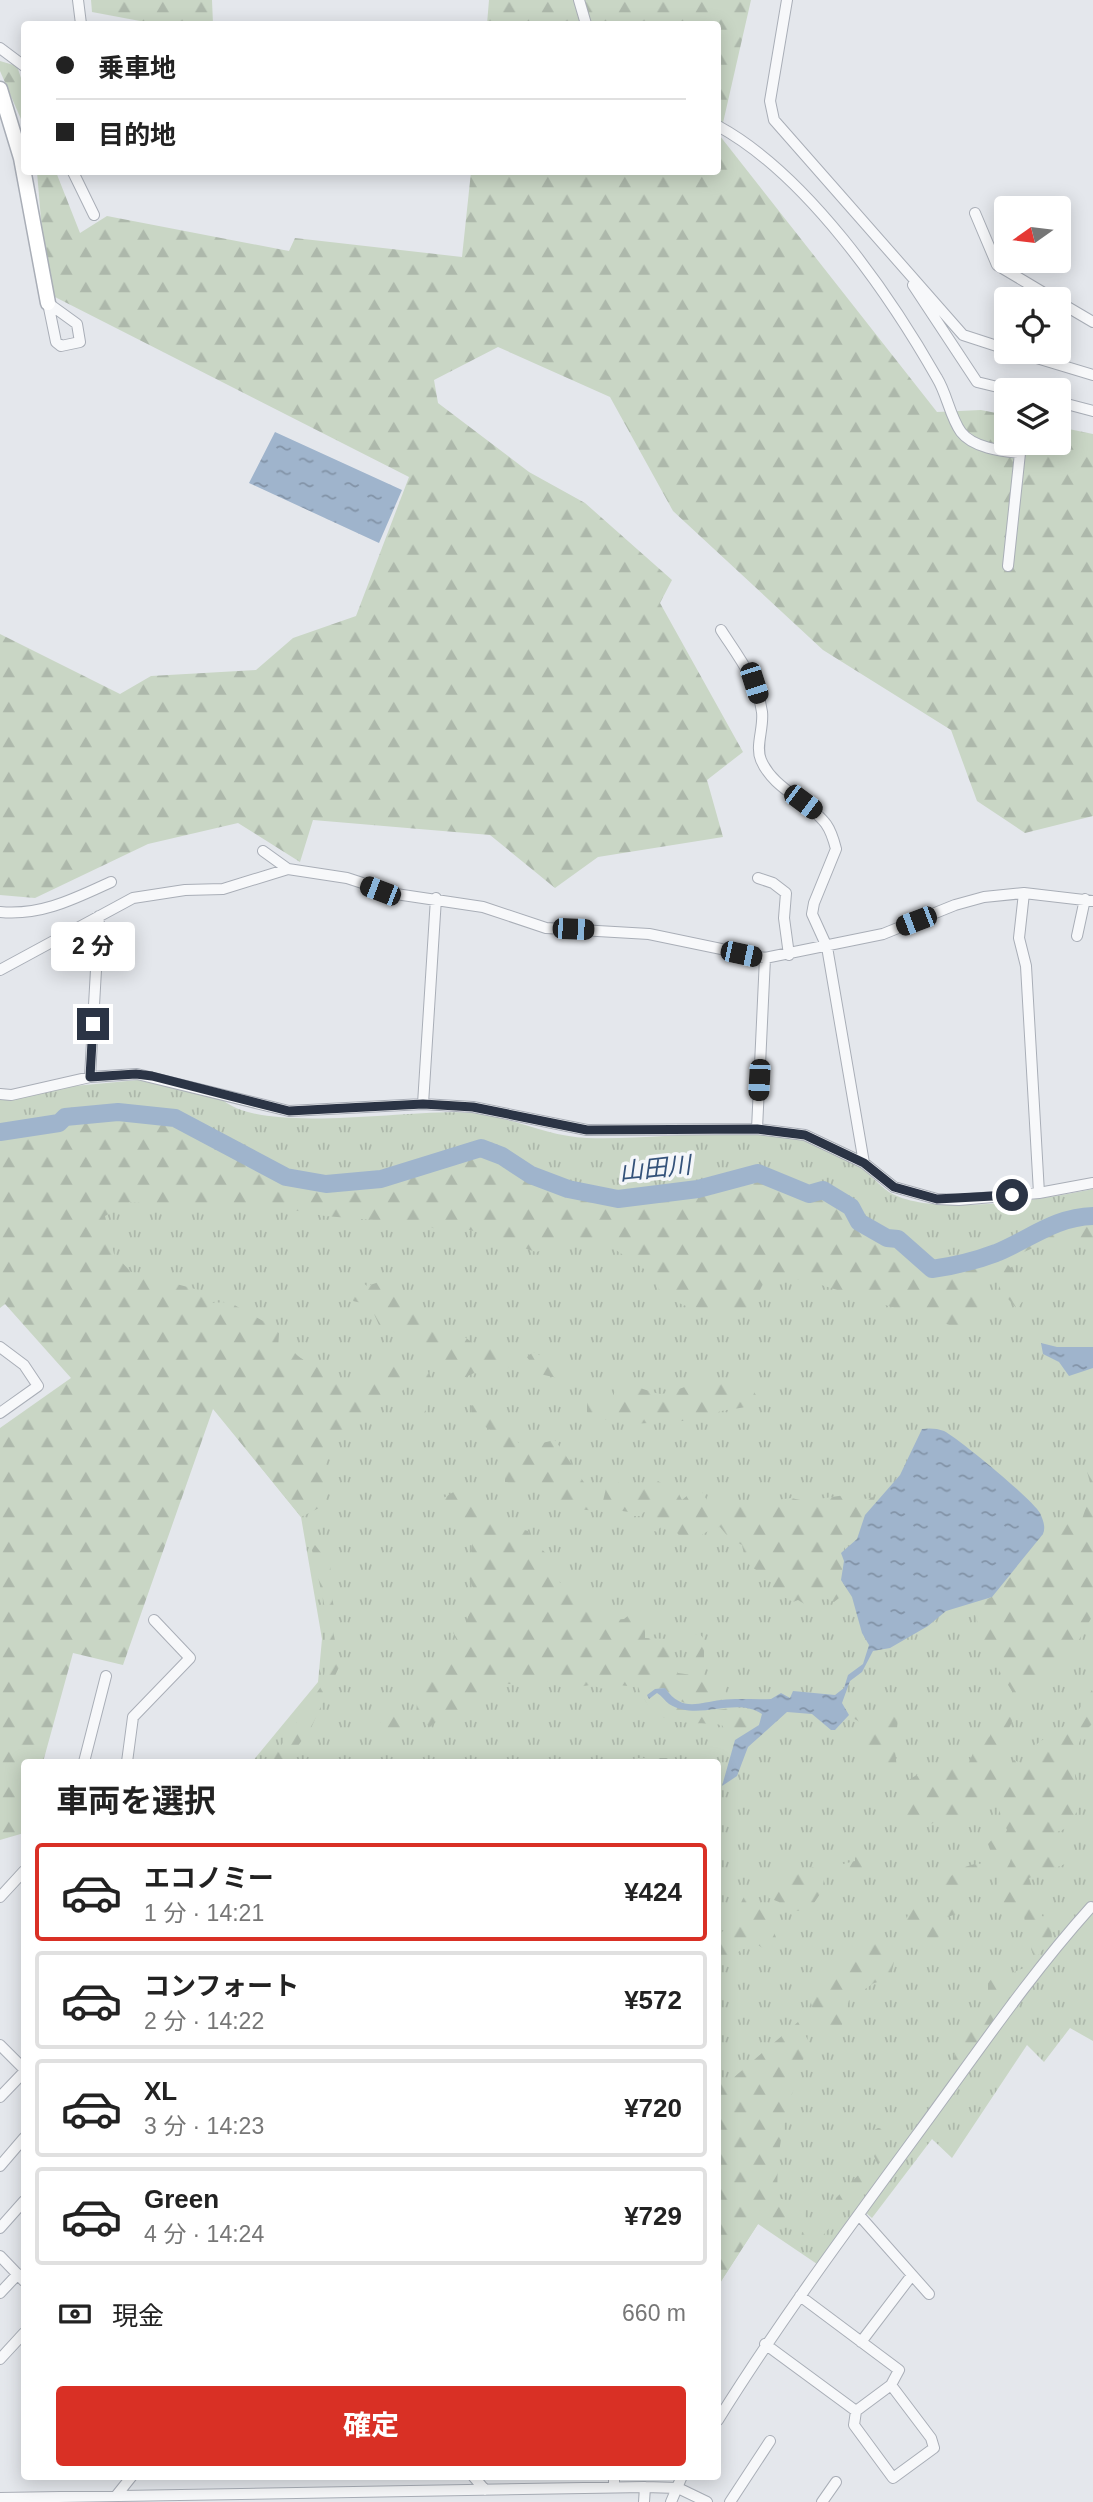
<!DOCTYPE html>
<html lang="ja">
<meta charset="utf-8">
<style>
body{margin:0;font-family:Helvetica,"Noto Sans JP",sans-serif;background:#f2f2f2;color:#222;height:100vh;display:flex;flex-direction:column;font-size:26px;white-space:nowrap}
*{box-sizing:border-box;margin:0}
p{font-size:23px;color:#767676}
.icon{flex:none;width:38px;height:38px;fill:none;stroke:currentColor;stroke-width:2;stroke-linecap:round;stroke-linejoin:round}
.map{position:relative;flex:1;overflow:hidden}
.panel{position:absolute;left:21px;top:1759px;width:700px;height:721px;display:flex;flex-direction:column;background:#fff;border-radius:7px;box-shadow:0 4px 18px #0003}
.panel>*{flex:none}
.banner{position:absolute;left:21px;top:21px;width:700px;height:154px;border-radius:7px;box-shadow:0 4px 18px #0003;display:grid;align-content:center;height:154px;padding:0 35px;background:#fff}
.needle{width:46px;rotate:256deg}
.fabs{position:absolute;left:994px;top:196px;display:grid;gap:14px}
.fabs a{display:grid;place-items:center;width:77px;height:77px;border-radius:7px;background:#fff;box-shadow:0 4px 18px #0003;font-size:35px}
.end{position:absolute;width:32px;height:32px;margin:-16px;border:9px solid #2b3445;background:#fff;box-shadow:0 0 0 4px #fff}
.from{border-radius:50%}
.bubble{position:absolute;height:49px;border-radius:7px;background:#fff;box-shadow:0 4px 18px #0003;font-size:23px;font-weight:700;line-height:49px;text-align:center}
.car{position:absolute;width:21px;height:42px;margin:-21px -10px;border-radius:9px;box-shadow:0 0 5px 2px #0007;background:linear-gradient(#222 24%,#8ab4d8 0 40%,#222 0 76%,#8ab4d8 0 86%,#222 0)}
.banner b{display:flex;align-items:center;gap:24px;height:66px;font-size:26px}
.banner b+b{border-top:2px solid #e0e0e0}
.banner i{width:18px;height:18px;background:#222}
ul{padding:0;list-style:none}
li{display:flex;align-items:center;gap:21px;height:98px;margin:0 14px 10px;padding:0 21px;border:4px solid #e0e0e0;border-radius:7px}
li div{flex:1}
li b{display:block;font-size:26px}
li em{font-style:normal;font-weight:700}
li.selected{border-color:#d93025}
li>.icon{width:63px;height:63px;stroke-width:1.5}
h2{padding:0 35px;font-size:32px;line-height:84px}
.pay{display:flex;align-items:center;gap:18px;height:77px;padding:0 35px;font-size:26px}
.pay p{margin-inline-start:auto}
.button{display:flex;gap:14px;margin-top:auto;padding:14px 35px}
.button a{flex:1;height:80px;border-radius:7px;background:#d93025;color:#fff;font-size:28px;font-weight:700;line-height:80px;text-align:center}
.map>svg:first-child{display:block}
.grass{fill:url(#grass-tufts)}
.forest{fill:url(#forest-firs)}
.water{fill:url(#water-ripples)}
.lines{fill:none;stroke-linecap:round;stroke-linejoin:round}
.river{stroke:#9fb4cc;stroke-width:18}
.street-casing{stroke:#a9aeb7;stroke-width:12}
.secondary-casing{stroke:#a9aeb7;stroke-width:17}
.street{stroke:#f7f8fa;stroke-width:10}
.secondary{stroke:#fff;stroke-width:14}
.route{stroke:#2b3445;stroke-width:9}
.labels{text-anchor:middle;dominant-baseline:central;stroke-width:7;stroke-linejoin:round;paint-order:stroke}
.water-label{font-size:24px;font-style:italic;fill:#34527a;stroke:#f4f6f9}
</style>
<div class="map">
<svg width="1093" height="2502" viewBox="0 0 1093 2502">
<defs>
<pattern id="grass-tufts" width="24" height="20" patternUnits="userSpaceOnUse" patternTransform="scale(1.75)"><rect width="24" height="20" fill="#c9d6c5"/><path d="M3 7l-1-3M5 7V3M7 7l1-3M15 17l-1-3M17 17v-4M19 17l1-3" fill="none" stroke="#adb8ab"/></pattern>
<pattern id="forest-firs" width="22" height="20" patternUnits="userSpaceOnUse" patternTransform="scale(1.75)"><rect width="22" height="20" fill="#c9d6c5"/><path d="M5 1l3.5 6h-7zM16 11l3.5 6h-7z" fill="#adb8ab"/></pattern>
<pattern id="water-ripples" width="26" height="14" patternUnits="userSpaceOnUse" patternTransform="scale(1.75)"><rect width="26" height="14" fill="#9fb4cc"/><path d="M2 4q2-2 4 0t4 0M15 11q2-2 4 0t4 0" fill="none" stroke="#8293a7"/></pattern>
</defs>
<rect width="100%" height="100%" fill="#e4e7ec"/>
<path class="grass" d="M138,1080L223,1100C264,1136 415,1107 473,1113C512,1117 549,1137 587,1138C651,1141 744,1124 804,1140C822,1145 845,1158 861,1168C871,1175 879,1185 889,1192C931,1218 1046,1199 1093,1189V2041L1070,2028L1044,2062L1027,2045L952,2158L932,2139L872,2218L859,2207L817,2264L758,2224L718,2286V1762H252L318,1682L322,1639L301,1517L213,1408L0,1270V1098L64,1087Z"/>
<path class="forest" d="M91,0H212L213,24H156L92,12Z
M489,0H751L720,136L937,412L981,410L1006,415V443H1059V427L1093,434V816L1025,833L977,801L951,730L823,650L673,511L610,397L498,347L434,380L438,403L529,472L585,503L672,580L660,603L743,752L707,780L723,837L598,857L555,888L490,835L313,820L300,862L238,823L148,844L35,898L0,895V634L120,694L151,676L256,670L293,638L356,616L409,477L53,296L44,255L37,172H56L80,233L107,216L289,251L295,238L462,257L471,172H718V24H487Z
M0,61L17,66L24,87V126L0,71Z
M136,1116L178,1123L263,1170L320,1187L377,1184L479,1152L498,1157L541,1183L570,1193L630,1205L720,1186L748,1184L757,1178L806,1196H829L853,1214L867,1231L885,1240L896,1241L928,1272L936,1275L982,1264L1066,1223L1093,1227V1245C1067,1234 1028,1246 1006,1263L1014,1271L1016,1278L1011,1282L1018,1284L1022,1302L1017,1309L1002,1292L991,1269L968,1286L994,1299V1312L978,1309L967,1316L959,1328L802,1279L763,1284L747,1315L686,1306L662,1296L653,1275L604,1242L566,1244L536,1252L464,1228L444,1232L422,1224L325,1216L261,1204L217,1208L130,1202L105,1216L114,1254L131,1272L199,1290L208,1303L229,1302L274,1327L279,1333L278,1349L293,1350C301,1365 336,1369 348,1389L377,1374L383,1365L381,1358L385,1352L407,1365L423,1363L436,1386L425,1412L419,1409L426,1380L418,1375L394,1399H373L366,1406L361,1421L338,1432C332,1444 325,1458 324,1471C324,1485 329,1492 323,1506L301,1517L213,1409L123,1665L73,1653L43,1762H24V1833L0,1840V1428L71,1378L5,1304L0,1308V1135L53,1128L68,1119Z
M351,1274L367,1286L379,1282L428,1321L453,1328L474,1344L505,1350L511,1358L508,1368L484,1376L474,1373L449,1385V1379L458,1369L438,1366L429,1348L379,1325L370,1305L353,1301Z
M533,1352L568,1368L569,1381L528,1371L533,1366L527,1357Z
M716,1378L733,1381L741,1379L749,1383L757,1397L752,1406L721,1411L700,1420L631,1424L620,1419L595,1420L587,1412V1403L591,1401L604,1407L612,1402L616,1385C634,1383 645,1391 661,1394C666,1394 703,1380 716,1378Z
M477,1403L499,1420L506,1433L519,1443L529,1446L555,1440L592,1494L596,1511L569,1508L532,1488L505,1482V1453L500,1438L472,1416L471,1406Z
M1093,1449V1615L1075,1647L1020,1704L983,1645L972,1603C979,1601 988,1600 993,1596C1025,1569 1031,1521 1081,1522L1092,1490L1085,1464Z
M609,1476H615C631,1505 636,1489 658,1481L679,1494L682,1500L694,1490L702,1492L708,1502L720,1504L730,1499L738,1507L749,1501L763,1507L777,1500L791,1498L805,1501L852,1494L864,1499L874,1497C874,1510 855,1540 844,1548L841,1580L848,1591L834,1602L820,1596L815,1603L806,1605L798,1600L793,1602L773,1591L771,1575C751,1570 746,1565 742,1545L730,1539L720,1527C693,1532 691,1561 668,1518L663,1520L658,1532L649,1530L645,1511L640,1516H633L629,1512L609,1509L603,1501Z
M457,1490H463L479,1503L481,1517L528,1531L531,1539L554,1561L557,1581L580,1591L613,1620L624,1619L638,1608L645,1614V1638L669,1639L678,1673L692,1675L694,1635L699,1633L704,1639V1675H721L725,1679L726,1700C699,1703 686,1712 664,1688L656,1689L651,1698L657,1692C671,1701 680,1710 697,1711C718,1713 743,1701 762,1714V1722L748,1733L727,1734L722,1725C684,1720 657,1731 638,1687L618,1685L607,1690L590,1685L578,1687L557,1684L524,1676L516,1684H496C479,1711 451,1707 430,1727L416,1713C419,1699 410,1679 432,1675C436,1659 450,1656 457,1642L453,1632L466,1623L470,1610L458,1603L462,1590L469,1593L473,1588L469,1578L475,1557L471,1551L475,1529L461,1519L453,1520L440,1500Z
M315,1545L322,1554H331L330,1585L334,1608L326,1612L311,1546Z
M331,1621L340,1665L311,1728L286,1762H270L322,1685L326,1666V1625Z
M1093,1688L1092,1724L1083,1733L1073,1759L1079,1808L1067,1828L1057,1832L1054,1842L1056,1848L1067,1853L1065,1864L1029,1878L1042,1916L1050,1919L1052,1938L1035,1959L1031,1949L1034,1939L1026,1929L1024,1916L1018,1913L1003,1915L994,1901C993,1877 1010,1872 1012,1854L1004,1851L993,1858L988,1844L997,1834H1005L1007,1830L997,1805L1000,1787L997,1783H991L989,1791L968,1813L936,1821L890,1851L885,1848L884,1842L902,1833L910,1823L909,1818L899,1817L886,1826L883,1821C892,1802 912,1810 909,1780C919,1773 930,1768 942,1771L953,1764L966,1769L974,1751L990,1736L993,1710L1012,1715V1722L1002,1743L1005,1750L990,1764L1005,1773L1014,1760L1023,1764L1035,1756L1037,1744C1045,1737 1055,1735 1062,1728C1074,1716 1085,1703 1093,1688Z
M854,1700L865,1710L894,1713L898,1718L895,1750L897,1769L883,1761L876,1750L857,1752L854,1736H862L863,1724L853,1718Z
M380 1726a15 15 0 1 1 30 0a15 15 0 1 1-30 0Z
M638,1758H673L674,1762H616Z
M851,1838L870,1853L865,1879L847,1884L841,1879L843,1864L855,1861V1854L846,1853L845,1846Z
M978,1863L984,1866L983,1876L969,1884L957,1914L947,1917L942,1907L941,1886L958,1869Z
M813,1867L824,1879L822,1891L814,1903L804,1905L801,1911L781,1910L779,1902L769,1898V1879L773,1871L778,1869L795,1872Z
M744,1897L756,1908L764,1906L777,1940L775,1945L764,1949L758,1945L741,1950L726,1961L720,1959C711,1931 729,1930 738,1913C741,1908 740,1902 744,1897Z
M912,1906C924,1907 933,1919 941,1929L936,1946L928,1948L927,1934L906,1930L905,1922Z
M872,1934L884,1935L895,1958L890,1979L874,1983L849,2000L842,2025L819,2029L811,2003L814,1986L843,1966L853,1964L861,1946Z
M1021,1969H1027L1020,1988L951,2080L948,2074L964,2030L973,2021L976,2010L988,2003V1983L994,1976L1010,1974Z
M798,2022L809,2042C792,2094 774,2141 778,2197L806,2211L804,2218L789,2222L785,2228L763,2221L758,2224L718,2286V2081L732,2079Z
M878,2128L885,2129L884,2148L889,2149L878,2165L870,2147L871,2132Z
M868,2165L872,2168L863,2189L839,2216L834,2204L836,2198Z
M830,2215L832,2225L819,2240L812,2243L801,2240L802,2232L817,2229Z"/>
<path class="water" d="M275,432L402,490L379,543L249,483Z
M1041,1343L1057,1347H1093V1368L1069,1376L1059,1362L1043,1354Z
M922,1429C928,1428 937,1428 944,1431C959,1439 1031,1498 1040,1513C1043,1520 1046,1527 1043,1534L992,1597L946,1611L928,1626L890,1648L873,1651L862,1672L850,1681L842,1703L849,1715L835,1730H831L812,1714L787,1712L748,1747L737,1776L722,1786L735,1740L759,1725L762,1714C735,1696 698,1722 669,1704C665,1701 662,1696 657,1693L649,1699L647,1695L655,1689L665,1688C682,1712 697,1703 721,1700C738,1698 756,1700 771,1699L781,1693L790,1698L793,1691L835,1695L844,1688L848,1675L863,1664L869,1645L862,1633L852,1597L841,1580L844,1561L841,1553L857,1539L865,1515L900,1475Z"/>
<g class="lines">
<path class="river" d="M0,1132L59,1123L65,1117L118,1112L175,1118L286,1177L326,1184L381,1179L481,1148L502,1156L531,1175L568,1189L618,1199L698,1189L758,1173L809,1194L823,1190L851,1207L859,1222L887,1238L898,1239L932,1269C954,1266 975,1261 996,1253C1030,1239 1055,1217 1093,1216"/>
<defs>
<path id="street" d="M78,0L81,24
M579,0L586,24
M787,0L770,101L774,120L963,335L1006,349
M0,48L24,66
M718,126C806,174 888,292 937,378C947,394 950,417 961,432C973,448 1002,451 1020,453L1008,566
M73,172L94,215
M975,213L997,265L1054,299
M913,285L977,382L1010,390
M1059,302L1093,322
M48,303L77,324L80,342L61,346L56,342Z
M1017,352L1093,375
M1059,402L1093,411
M721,630C737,655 758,681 762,712C764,728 755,746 761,760C773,789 808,800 826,824C831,831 834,841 836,849L814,903L812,914L827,947L864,1163
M263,851L288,869
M758,878L773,883L786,893L784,918L789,955
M1024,893L1019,938L1026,966L1039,1193
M0,912C41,916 74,899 111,882
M1077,936L1085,899
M0,970L133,898L185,890L223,889L288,869L347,878L396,894L483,907L546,928L649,934L765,958L883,934L955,905L984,897L1024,893L1093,901
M90,1077L99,916
M0,1094L11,1095L90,1077L137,1074L289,1111L423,1104L473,1107L587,1130L757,1129L805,1135L864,1163L894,1187L937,1199L959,1200L1039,1193L1093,1183
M423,1104L436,898
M757,1129L765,958
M0,1347L24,1365L38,1386L0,1413
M84,1762L106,1676
M127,1762L133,1717L190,1658L154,1620
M0,1897L24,1871
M0,2045L24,2069
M0,2097L24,2072
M0,2166L24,2138
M859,2215L929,2294
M0,2228L24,2201
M0,2256L24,2281
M0,2293L18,2274
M861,2342L912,2275
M765,2344L856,2411L854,2425L893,2478L934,2448L931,2438L891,2385L899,2370L800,2296
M0,2359L24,2333
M856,2411L891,2385
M718,2420C779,2322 848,2229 916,2136C973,2059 1027,1978 1091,1907
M473,2476L485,2490
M614,2487V2476
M116,2496L132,2476
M0,2498L645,2487L678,2488L707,2502
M644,2502L645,2487
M671,2502L682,2476
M730,2502L770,2441
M822,2502L836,2482"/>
<path id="secondary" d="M0,89L21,158L48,303"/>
</defs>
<use href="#street" class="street-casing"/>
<use href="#secondary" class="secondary-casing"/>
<use href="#street" class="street"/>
<use href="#secondary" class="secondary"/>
</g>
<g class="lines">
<path class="route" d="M93,1024L90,1077L136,1074L152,1076L289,1111L423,1104L473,1107L587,1130L757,1129L805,1135L864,1163L894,1187L937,1199L1012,1195"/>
</g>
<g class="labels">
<g class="water-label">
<text transform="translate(655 1168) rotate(-6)">山田川</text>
</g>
</g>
</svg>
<div class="fabs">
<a><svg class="needle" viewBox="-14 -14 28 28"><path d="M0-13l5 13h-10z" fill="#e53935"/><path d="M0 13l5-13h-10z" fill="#767676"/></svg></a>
<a><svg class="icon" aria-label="locate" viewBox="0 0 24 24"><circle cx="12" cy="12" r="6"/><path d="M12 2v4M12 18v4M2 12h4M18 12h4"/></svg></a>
<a><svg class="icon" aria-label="layers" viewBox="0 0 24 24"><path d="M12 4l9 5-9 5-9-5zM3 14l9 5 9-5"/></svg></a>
</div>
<i class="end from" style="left:1012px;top:1195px"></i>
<i class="end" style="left:93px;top:1024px"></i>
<div class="bubble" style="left:51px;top:922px;width:84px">2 分</div>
<i class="car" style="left:754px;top:683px;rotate:162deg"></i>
<i class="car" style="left:803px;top:802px;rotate:127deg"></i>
<i class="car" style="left:380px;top:891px;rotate:291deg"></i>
<i class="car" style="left:916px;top:921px;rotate:249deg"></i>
<i class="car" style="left:573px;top:929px;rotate:92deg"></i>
<i class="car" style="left:741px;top:954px;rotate:102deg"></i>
<i class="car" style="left:759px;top:1080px;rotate:183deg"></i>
<div class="banner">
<b><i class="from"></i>乗車地</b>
<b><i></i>目的地</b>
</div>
<section class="panel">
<h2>車両を選択</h2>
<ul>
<li class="selected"><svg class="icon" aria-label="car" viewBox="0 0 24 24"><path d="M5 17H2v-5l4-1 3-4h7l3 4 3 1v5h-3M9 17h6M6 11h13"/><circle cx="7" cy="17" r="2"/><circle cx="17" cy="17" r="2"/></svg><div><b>エコノミー</b><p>1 分 · 14:21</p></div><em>¥424</em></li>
<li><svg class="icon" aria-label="car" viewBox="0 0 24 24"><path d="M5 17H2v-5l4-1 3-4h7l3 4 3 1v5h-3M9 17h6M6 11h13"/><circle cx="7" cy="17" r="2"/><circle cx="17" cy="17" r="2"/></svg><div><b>コンフォート</b><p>2 分 · 14:22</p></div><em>¥572</em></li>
<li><svg class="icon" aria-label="car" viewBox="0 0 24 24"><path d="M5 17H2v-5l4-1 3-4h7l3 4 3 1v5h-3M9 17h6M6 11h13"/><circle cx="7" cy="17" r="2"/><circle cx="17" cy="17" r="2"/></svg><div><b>XL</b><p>3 分 · 14:23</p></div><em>¥720</em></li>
<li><svg class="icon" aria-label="car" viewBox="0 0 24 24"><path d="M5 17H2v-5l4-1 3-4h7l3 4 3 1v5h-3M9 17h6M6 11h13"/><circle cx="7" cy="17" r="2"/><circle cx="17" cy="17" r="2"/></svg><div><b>Green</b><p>4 分 · 14:24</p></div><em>¥729</em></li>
</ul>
<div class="pay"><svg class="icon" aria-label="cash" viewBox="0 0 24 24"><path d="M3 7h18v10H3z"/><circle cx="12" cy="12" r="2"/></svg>現金<p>660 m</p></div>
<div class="button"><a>確定</a></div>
</section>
</div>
